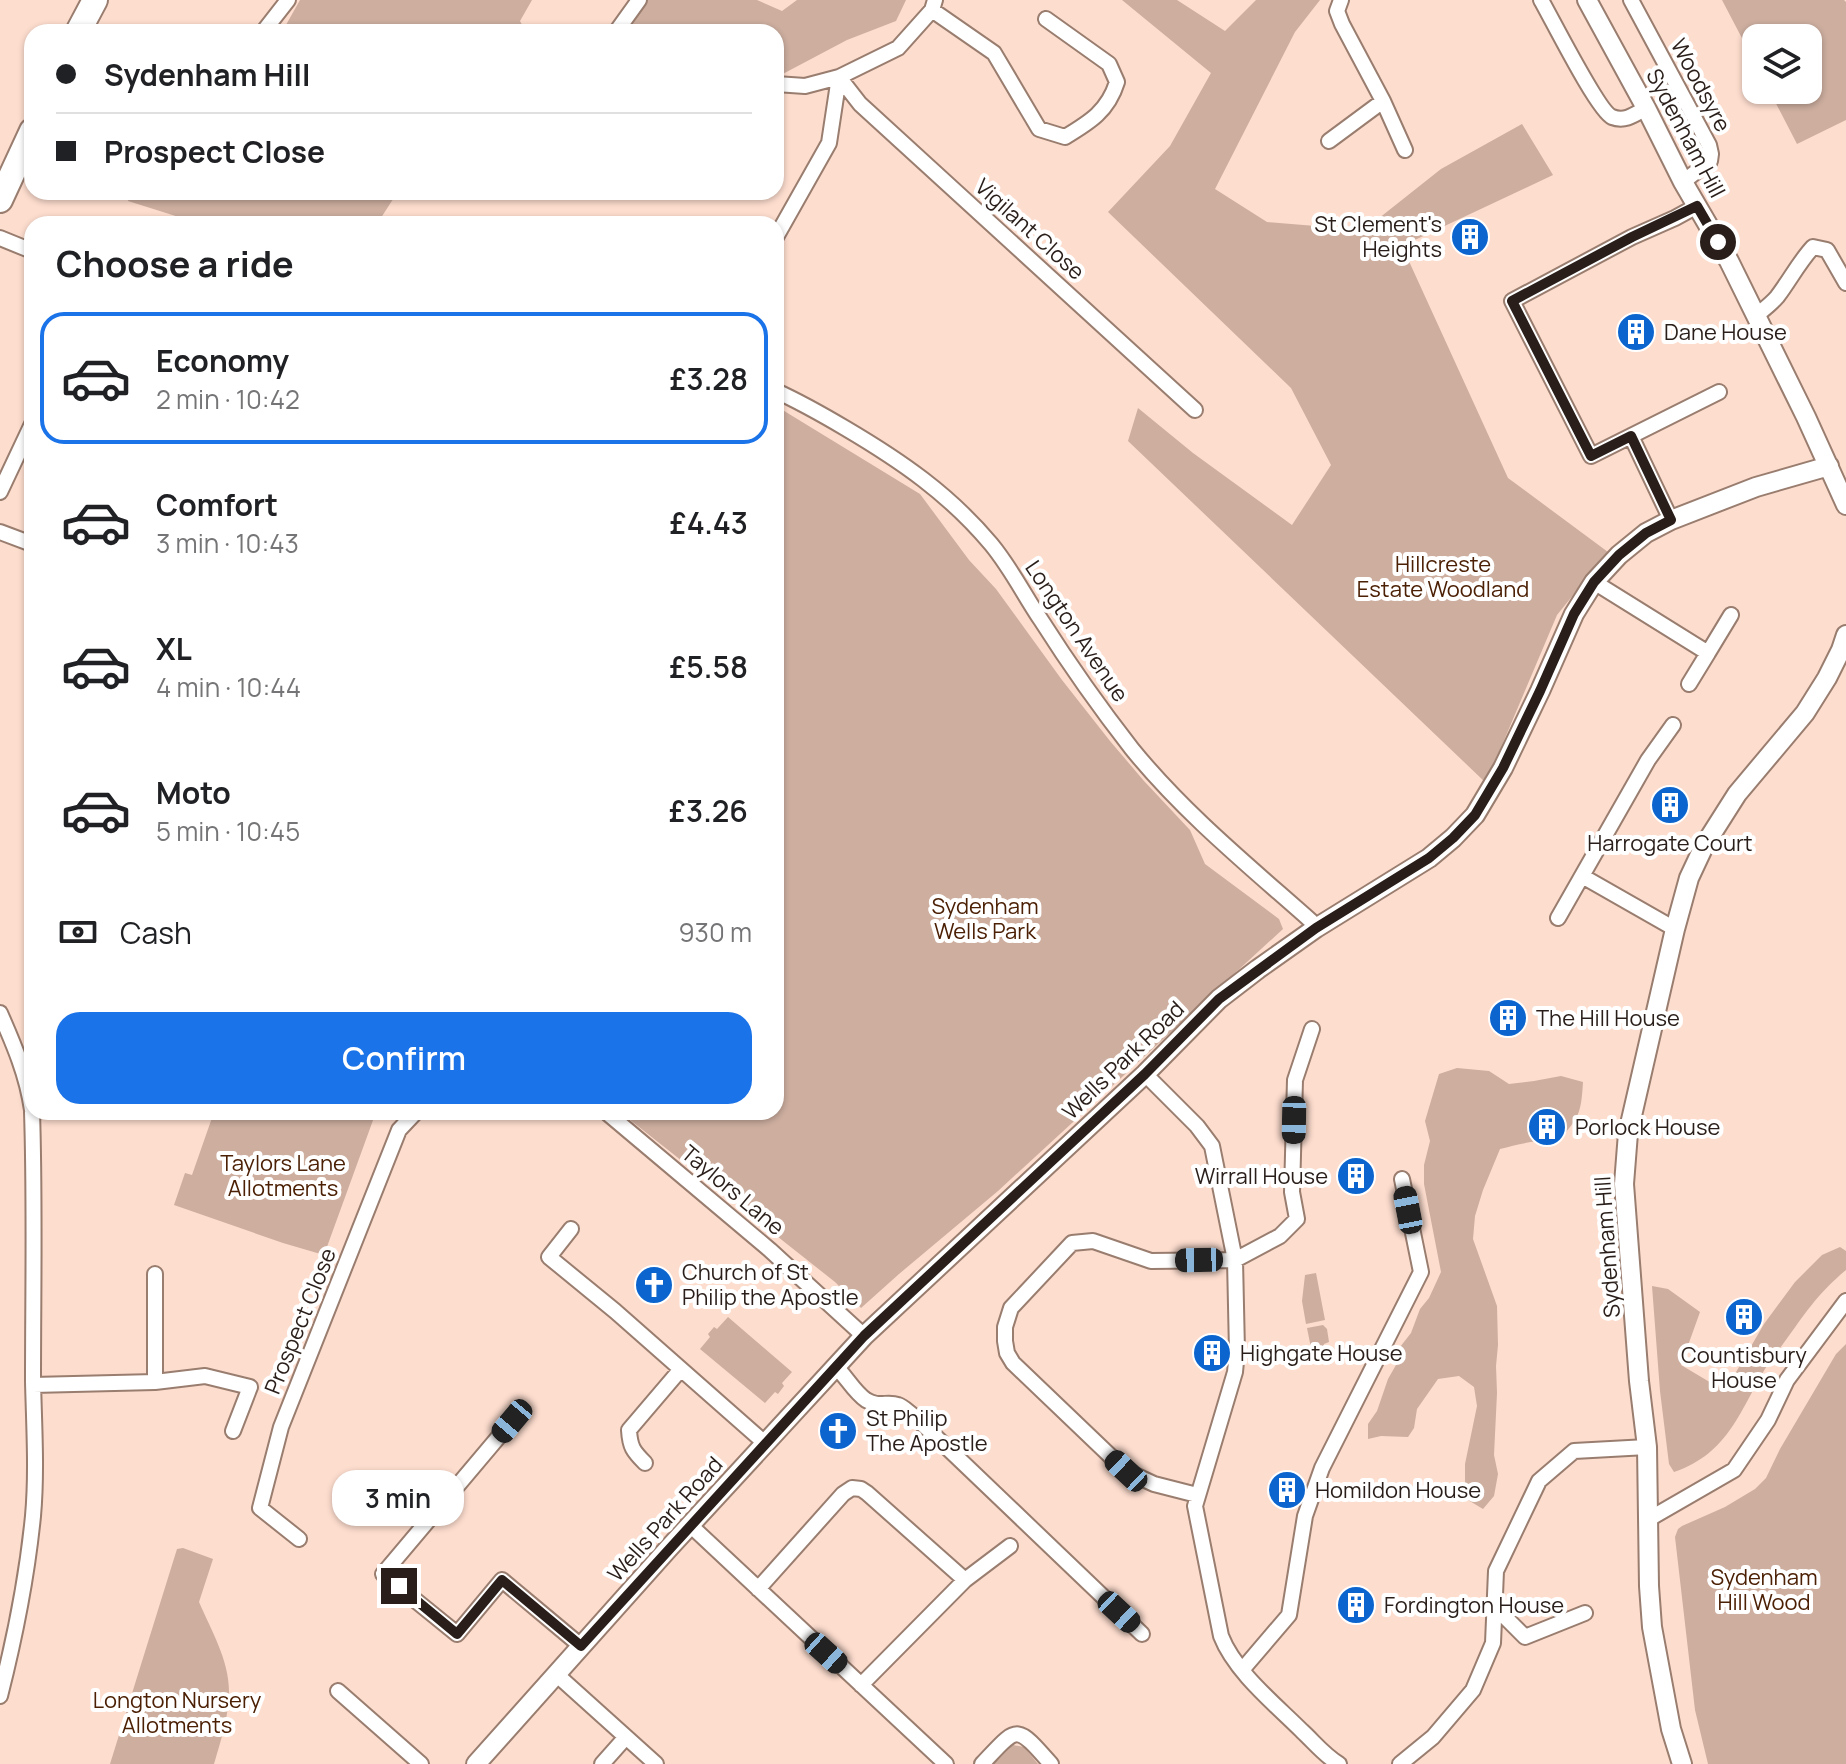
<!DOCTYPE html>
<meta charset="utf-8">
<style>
body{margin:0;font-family:Manrope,sans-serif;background:#f6f6f6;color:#202124;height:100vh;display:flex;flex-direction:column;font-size:30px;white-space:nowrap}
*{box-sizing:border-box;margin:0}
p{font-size:26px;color:#757577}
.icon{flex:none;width:44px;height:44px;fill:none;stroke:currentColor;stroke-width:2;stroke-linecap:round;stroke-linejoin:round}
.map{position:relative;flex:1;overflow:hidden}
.side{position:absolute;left:24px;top:216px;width:760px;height:904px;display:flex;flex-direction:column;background:#fff;border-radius:24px;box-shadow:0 2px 6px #0004}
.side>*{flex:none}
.hud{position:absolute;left:24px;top:24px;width:760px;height:176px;border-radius:24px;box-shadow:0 2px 6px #0004;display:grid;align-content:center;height:176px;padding:0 32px;background:#fff}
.buttons{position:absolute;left:1742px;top:24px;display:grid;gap:16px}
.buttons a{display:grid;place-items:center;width:80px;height:80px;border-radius:16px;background:#fff;box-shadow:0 2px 6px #0004;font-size:40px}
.end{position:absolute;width:36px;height:36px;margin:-18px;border:10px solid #291e19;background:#fff;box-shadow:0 0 0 4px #fff}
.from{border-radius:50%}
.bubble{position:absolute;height:56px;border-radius:24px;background:#fff;box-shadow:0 2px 6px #0004;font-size:26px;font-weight:600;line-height:56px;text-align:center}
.car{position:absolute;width:24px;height:48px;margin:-24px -12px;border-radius:10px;box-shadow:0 0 6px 2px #0007;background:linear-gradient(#222 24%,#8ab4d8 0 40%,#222 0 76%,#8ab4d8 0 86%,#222 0)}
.hud b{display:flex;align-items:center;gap:28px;height:76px;font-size:30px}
.hud b+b{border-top:2px solid #e0e0e0}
.hud i{width:20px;height:20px;background:#202124}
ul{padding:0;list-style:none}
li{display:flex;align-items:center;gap:24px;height:132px;margin:0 16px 12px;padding:0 16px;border:4px solid transparent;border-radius:24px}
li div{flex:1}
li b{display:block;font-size:30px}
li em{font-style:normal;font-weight:600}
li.on{border-color:#1a73e8}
li>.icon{width:72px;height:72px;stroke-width:1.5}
h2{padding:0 32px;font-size:36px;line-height:96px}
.pay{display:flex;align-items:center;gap:20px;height:88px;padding:0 32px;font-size:30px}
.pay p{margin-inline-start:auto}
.cta{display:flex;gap:16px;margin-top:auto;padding:16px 32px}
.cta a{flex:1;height:92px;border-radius:24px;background:#1a73e8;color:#fff;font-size:32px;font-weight:600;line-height:92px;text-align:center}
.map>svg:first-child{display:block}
.green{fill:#cdae9f}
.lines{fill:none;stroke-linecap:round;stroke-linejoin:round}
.minor-casing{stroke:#997d6f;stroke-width:18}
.tertiary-casing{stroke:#997d6f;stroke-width:22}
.primary-casing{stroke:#997d6f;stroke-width:28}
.minor{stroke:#fff;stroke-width:14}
.tertiary{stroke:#fff;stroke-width:18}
.primary{stroke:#fff;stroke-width:24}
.route{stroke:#291e19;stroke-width:10}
.labels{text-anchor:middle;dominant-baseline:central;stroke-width:8;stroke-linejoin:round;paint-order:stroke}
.street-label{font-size:22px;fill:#291e19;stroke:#fff}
.poi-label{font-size:22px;fill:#291e19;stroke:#fff;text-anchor:start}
.park-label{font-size:22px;fill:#4c2005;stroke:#fff}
</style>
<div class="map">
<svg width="1846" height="1764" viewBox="0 0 1846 1764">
<rect width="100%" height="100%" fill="#fdddce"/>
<path class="green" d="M300,0H532L520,21L526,32H282Z
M641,0H757L782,11L797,0H906L896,21L847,40L777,77L776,32H615Z
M1122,0H1177L1225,31L1256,0H1320L1295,32L1215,189L1267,222L1364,230L1441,169L1522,124L1553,175L1402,246L1508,478L1608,552L1557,615L1486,783L1128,441L1138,408L1193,453L1292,525L1331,465L1291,388L1108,212L1170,146L1211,73Z
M1722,0H1844L1846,2V120L1797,144L1769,90H1808V38H1756V65Z
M130,192H396L397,193L377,224H201L128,201Z
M776,406L920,494L969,560L996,589L1062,680L1110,741L1144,781L1190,830L1205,864L1279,919L1283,929L998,1191L899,1274L861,1308L835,1282L620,1112H776Z
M1457,1068L1489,1071L1509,1084L1534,1081L1561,1076L1583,1082C1581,1115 1579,1116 1559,1141C1539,1139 1519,1144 1500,1149L1483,1190L1475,1216L1473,1239L1497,1306L1498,1345L1496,1366L1497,1393L1494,1455L1498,1474L1494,1496L1483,1509L1468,1500L1465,1483V1464L1477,1406L1474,1387L1459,1376L1438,1379L1417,1409L1414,1428L1408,1437L1381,1436L1368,1439V1424L1377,1411L1388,1379L1396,1365L1400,1347L1411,1333L1420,1309L1429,1298L1441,1272L1424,1184V1165L1430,1141L1425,1121L1439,1074Z
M214,1112H376L324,1255L283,1243L174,1205L185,1173L192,1175Z
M1840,1247L1846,1251V1270C1816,1295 1805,1314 1783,1344C1778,1351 1772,1357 1768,1364C1740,1409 1730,1453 1674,1472L1669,1464L1660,1391L1652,1286L1668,1289L1700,1312L1681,1365L1718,1387L1732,1379L1764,1324L1795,1282L1822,1255Z
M1316,1273L1325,1320L1306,1324L1302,1301L1305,1275Z
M728,1317L792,1372L782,1383L784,1386L778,1394L775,1392L765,1403L700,1349L710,1337L708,1334L714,1327L717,1329Z
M1323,1325L1327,1329L1329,1342L1324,1344L1322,1351L1312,1353L1307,1328Z
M1846,1344V1764H1708L1695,1710L1675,1537L1678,1529L1682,1526L1725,1507L1755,1489L1766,1478L1780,1449L1836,1354Z
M183,1548L213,1559L199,1602C211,1630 229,1660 229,1691C229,1716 221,1740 214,1764H110L177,1549Z
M1013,1745L1024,1747L1038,1764H993Z"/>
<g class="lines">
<defs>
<path id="minor" d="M1341,0L1337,11L1342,24L1383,101L1405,150
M1541,0C1552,19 1598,111 1612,117C1625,122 1634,115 1646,108
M1631,0L1709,145L1711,154L1710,161L1683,182
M932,10L994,53L1039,129L1065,137C1090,122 1108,111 1117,82L1109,64L1046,19
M263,32L288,0
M616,32L639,0
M839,77L860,104L1195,410
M776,84L805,86L839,77L898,48L932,10L935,0
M1329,141L1383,101
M776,237L829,143L839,77
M0,238L32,251
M1757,315C1764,309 1771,304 1777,297C1790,280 1799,262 1813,247L1827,250L1846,283
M776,391C800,402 823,415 845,428C901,461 949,494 991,544C1011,568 1024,595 1041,620C1069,664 1100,708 1132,749C1184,813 1249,866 1311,921L1316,928
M1631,436L1719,392
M0,492L32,424
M1671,520L1631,436L1591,456L1512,301L1632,237L1675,218L1697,206
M0,532L32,544
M1594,582L1708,653L1689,684
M1708,653L1731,615
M1582,876L1675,929
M1558,918L1648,760L1673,725
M0,1013C14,1045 27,1075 32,1110
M1145,1074L1197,1126L1212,1146L1235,1260L1237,1351L1235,1372L1195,1506L1221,1636C1235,1672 1275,1704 1302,1731C1314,1742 1325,1756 1339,1764
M606,1112L770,1250L864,1336
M571,1229L549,1257L615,1311L766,1444
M835,1366C846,1376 854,1392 866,1400C879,1408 887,1401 898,1405C904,1407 909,1413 914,1416L1142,1634
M155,1382L205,1376L250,1387L233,1431
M33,1385L155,1382V1274
M512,1421L383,1574L457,1634L502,1580L581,1646
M645,1463C633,1451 630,1447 629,1430L681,1369
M1197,1495L1154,1484L1126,1471L1013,1363L1007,1353L1005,1341V1327L1011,1308L1072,1243L1093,1241L1151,1261L1235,1260L1280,1236L1297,1219L1292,1192L1295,1080L1312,1029
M1649,1519L1734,1470L1768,1420L1787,1380L1846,1301
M690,1525L946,1764
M299,1539L260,1508L281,1427L399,1130L416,1112
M965,1580L1010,1546
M758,1589L843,1494L852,1488L861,1489L867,1493L965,1580L861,1685
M1496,1608L1525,1637L1585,1613
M1242,1670L1289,1615L1305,1516L1322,1468L1421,1272L1402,1179
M556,1674L656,1764
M338,1691L421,1764
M0,1696C15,1637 27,1577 33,1516C37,1471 34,1426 33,1381C33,1291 35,1202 32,1112
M602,1764L626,1737
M982,1764C1018,1726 1015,1723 1051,1764
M1400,1764L1433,1737L1473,1690L1493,1643L1496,1571L1539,1481L1574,1451L1647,1447"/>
<path id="tertiary" d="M1587,0L1646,108L1683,182L1729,261L1806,417L1846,505
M476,1764L668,1549L864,1336L1145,1074L1219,999L1258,969L1316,928L1429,858L1453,838L1475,815L1503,768L1540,691L1574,614L1594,582L1619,555L1646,533L1671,520L1756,487L1829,466
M1682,1764L1671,1729L1652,1627L1649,1586L1647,1447L1639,1381L1624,1184L1628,1133L1675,929L1689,878L1704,846L1737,794L1805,713L1827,678L1841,650L1846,635"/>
<path id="primary" d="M78,32L95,0
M0,200L32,131"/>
</defs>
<use href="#minor" class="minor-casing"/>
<use href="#tertiary" class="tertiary-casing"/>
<use href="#primary" class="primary-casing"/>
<use href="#minor" class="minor"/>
<use href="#tertiary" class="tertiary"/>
<use href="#primary" class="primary"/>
</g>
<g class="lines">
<path class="route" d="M399,1586L457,1634L502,1580L581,1646L864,1336L1145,1074L1219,999L1316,928L1429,858L1453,838L1475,815L1503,768L1540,691L1574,614L1594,582L1619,555L1646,533L1671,520L1631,436L1591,456L1512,301L1632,237L1697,206L1718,242"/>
</g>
<defs>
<symbol id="building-disc" viewBox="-11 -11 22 22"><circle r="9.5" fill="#0c65ce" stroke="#fff"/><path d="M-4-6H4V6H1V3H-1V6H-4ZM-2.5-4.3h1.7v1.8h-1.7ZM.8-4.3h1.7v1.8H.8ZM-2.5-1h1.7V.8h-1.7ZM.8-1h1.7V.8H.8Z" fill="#fff"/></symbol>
<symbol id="church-disc" viewBox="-11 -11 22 22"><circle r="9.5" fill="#0c65ce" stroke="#fff"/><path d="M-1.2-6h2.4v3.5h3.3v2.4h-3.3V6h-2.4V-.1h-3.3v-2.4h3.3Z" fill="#fff"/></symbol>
</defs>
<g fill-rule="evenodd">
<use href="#building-disc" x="1448" y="215" width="44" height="44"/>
<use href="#building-disc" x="1614" y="310" width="44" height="44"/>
<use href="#building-disc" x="1648" y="783" width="44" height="44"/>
<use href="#building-disc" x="1486" y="996" width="44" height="44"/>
<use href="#building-disc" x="1525" y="1105" width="44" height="44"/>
<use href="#building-disc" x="1334" y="1154" width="44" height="44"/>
<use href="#church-disc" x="632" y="1263" width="44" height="44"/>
<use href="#building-disc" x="1722" y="1295" width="44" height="44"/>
<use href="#building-disc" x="1190" y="1331" width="44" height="44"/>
<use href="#church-disc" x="816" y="1409" width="44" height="44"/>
<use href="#building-disc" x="1265" y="1468" width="44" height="44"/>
<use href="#building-disc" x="1334" y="1583" width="44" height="44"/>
</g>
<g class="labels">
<g class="street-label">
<text transform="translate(1701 85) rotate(62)">Woodsyre</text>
<text transform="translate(1686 133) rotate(62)">Sydenham Hill</text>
<text transform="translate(1030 229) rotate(42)">Vigilant Close</text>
<text transform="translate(1077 631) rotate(56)">Longton Avenue</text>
<text transform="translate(1123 1060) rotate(-44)">Wells Park Road</text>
<text transform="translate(733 1190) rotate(40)">Taylors Lane</text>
<text transform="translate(1607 1247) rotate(-94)">Sydenham Hill</text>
<text transform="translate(300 1321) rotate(-68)">Prospect Close</text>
<text transform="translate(665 1519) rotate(-48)">Wells Park Road</text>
</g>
<g class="poi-label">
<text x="1442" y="224" text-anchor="end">St Clement's<tspan x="1442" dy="25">Heights</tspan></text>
<text x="1664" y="332">Dane House</text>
<text x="1670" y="843" text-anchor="middle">Harrogate Court</text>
<text x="1536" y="1018">The Hill House</text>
<text x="1575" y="1127">Porlock House</text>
<text x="1328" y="1176" text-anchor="end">Wirrall House</text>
<text x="682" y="1272">Church of St<tspan x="682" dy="25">Philip the Apostle</tspan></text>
<text x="1240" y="1353">Highgate House</text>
<text x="1744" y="1355" text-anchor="middle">Countisbury<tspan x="1744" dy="25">House</tspan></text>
<text x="866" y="1418">St Philip<tspan x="866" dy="25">The Apostle</tspan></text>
<text x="1315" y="1490">Homildon House</text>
<text x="1384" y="1605">Fordington House</text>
</g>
<g class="park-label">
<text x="1443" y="564">Hillcreste<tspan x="1443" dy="25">Estate Woodland</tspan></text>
<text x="985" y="906">Sydenham<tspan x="985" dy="25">Wells Park</tspan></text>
<text x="283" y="1163">Taylors Lane<tspan x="283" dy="25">Allotments</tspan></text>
<text x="1764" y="1577">Sydenham<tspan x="1764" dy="25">Hill Wood</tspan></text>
<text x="177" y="1700">Longton Nursery<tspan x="177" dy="25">Allotments</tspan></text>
</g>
</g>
</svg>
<div class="buttons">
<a><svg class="icon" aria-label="layers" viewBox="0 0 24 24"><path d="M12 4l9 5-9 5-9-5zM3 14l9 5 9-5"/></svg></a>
</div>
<i class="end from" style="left:1718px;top:242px"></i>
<i class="end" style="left:399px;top:1586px"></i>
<div class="bubble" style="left:332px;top:1470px;width:132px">3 min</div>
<i class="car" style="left:1294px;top:1120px;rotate:181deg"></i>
<i class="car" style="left:1408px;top:1210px;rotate:349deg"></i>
<i class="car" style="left:1199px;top:1260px;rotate:269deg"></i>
<i class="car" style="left:512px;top:1421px;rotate:220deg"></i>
<i class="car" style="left:1126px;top:1471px;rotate:313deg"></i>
<i class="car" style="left:1119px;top:1612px;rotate:133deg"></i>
<i class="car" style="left:826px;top:1653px;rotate:132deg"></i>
<div class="hud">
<b><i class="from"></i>Sydenham Hill</b>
<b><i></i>Prospect Close</b>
</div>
<section class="side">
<h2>Choose a ride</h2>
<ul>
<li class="on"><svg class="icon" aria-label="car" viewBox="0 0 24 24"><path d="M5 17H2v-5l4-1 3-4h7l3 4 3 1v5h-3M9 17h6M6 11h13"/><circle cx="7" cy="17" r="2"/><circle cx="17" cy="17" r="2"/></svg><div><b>Economy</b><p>2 min · 10:42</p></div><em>£3.28</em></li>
<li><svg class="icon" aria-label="car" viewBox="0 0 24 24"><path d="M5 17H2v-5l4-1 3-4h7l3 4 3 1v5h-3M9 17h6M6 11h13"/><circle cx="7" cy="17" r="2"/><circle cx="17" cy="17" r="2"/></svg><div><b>Comfort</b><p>3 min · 10:43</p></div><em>£4.43</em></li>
<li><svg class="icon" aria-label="car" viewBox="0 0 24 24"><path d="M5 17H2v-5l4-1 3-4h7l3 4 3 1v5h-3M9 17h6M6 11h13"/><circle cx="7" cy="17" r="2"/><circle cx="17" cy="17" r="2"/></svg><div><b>XL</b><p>4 min · 10:44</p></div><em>£5.58</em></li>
<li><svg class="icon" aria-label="car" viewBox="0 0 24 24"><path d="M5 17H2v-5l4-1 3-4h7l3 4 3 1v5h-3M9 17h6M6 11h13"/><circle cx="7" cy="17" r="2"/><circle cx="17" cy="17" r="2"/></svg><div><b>Moto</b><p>5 min · 10:45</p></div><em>£3.26</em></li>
</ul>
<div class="pay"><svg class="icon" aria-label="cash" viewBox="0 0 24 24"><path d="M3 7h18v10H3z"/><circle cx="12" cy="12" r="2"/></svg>Cash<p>930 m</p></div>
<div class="cta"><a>Confirm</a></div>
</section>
</div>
